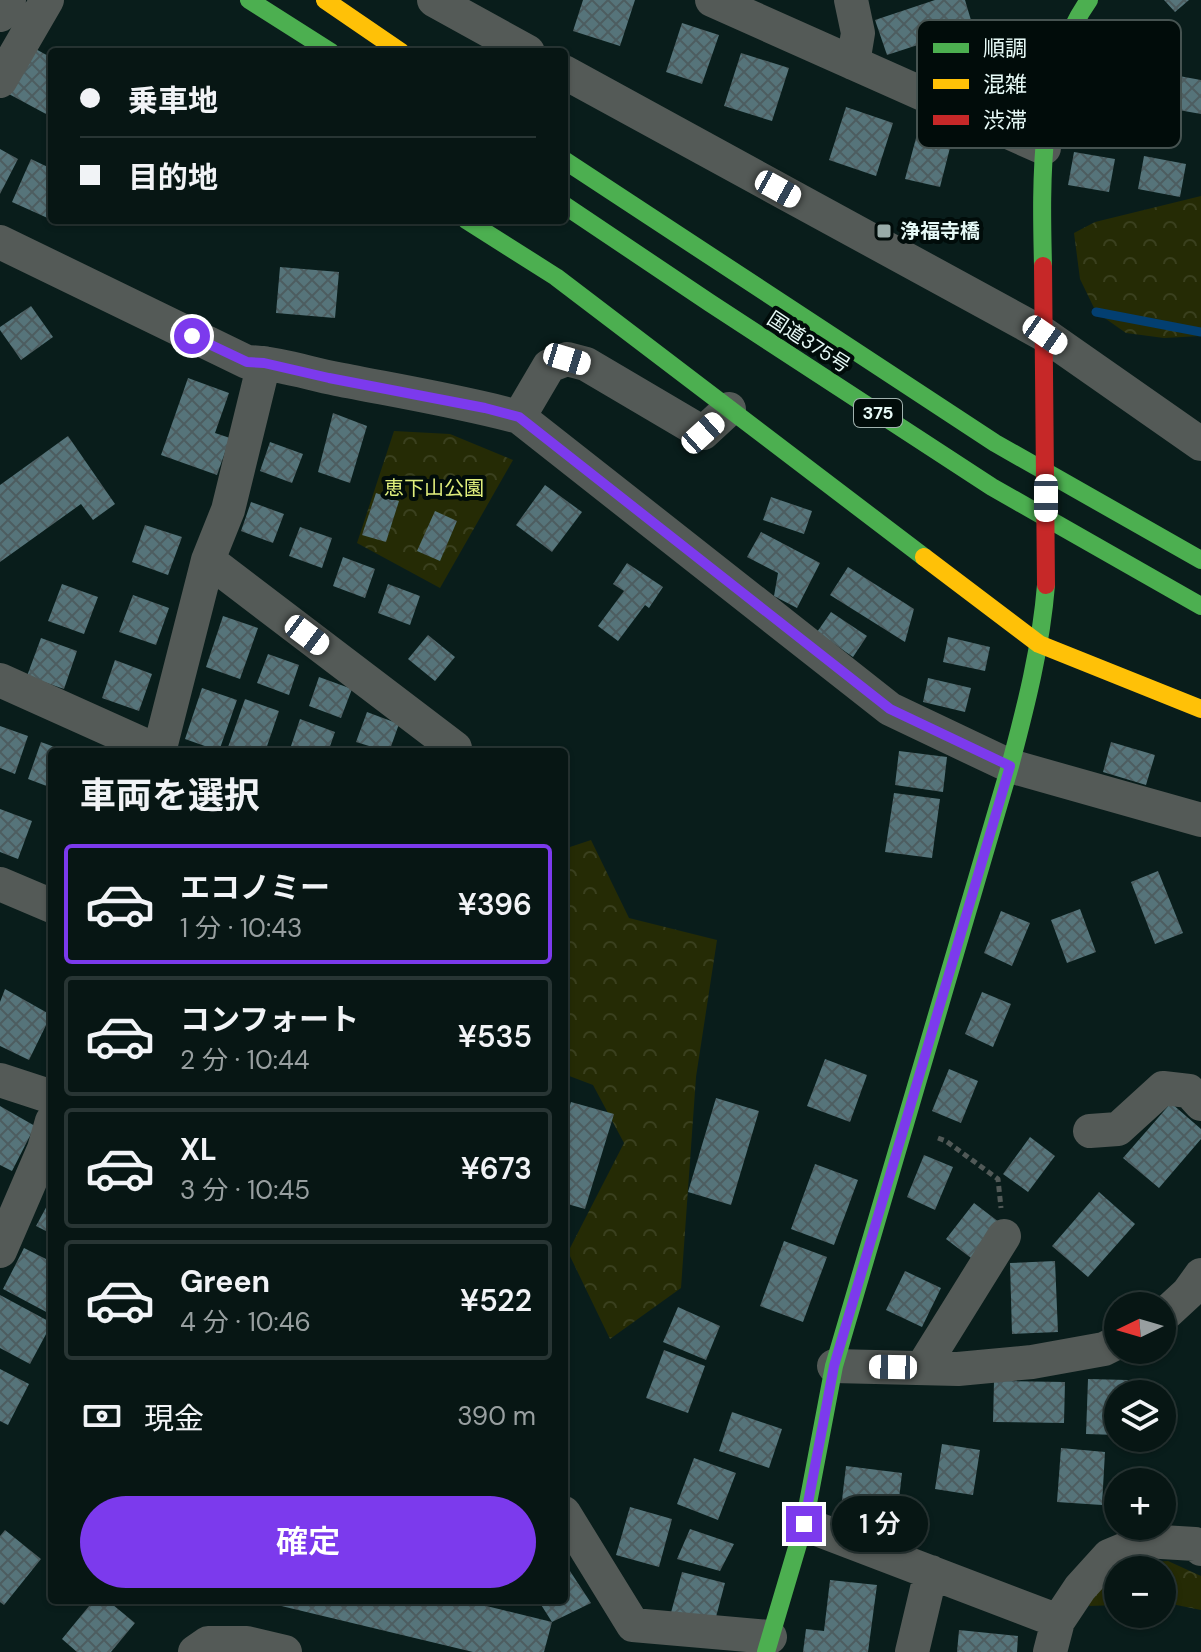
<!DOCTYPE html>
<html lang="ja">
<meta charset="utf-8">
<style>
body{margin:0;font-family:"DM Sans","Noto Sans JP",sans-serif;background:#101f1d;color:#f1f3f6;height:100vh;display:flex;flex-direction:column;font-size:30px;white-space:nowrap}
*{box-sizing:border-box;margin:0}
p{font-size:26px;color:#989fa0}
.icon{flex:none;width:44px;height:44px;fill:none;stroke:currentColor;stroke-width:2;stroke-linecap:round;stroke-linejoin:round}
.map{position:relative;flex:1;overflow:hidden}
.sheet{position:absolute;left:48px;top:748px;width:520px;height:856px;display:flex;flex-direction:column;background:#071614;border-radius:8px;box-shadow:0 2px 6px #0004,0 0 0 2px #283534}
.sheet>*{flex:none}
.guide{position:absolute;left:48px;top:48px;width:520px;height:176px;border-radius:8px;box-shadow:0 2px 6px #0004,0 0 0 2px #283534;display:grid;align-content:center;height:176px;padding:0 32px;background:#071614}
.needle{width:52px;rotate:265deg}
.controls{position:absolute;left:1104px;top:1292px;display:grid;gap:16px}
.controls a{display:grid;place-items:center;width:72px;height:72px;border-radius:50%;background:#071614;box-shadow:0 2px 6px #0004,0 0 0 2px #283534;font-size:40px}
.end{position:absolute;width:36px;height:36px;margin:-18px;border:10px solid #7c3aed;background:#fff;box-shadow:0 0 0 4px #fff}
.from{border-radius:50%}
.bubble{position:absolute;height:56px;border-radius:28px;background:#071614;box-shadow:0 2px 6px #0004,0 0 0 2px #283534;font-size:26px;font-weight:600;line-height:56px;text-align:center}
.car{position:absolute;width:24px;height:48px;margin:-24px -12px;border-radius:10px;box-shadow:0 0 6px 2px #0007;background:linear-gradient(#fff 24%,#345 0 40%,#fff 0 76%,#345 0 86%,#fff 0)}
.guide b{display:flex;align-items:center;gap:28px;height:76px;font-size:30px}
.guide b+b{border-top:2px solid #283534}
.guide i{width:20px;height:20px;background:#f1f3f6}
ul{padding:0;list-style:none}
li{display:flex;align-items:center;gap:24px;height:120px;margin:0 16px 12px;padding:0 16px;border:4px solid #283534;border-radius:8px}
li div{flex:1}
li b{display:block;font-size:30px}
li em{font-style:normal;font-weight:600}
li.active{border-color:#7c3aed}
li>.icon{width:72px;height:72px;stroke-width:1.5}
h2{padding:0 32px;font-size:36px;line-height:96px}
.pay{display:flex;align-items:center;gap:20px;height:88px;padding:0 32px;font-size:30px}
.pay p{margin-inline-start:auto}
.cta{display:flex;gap:16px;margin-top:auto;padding:16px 32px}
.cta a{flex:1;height:92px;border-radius:48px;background:#7c3aed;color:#fff;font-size:32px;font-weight:600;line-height:92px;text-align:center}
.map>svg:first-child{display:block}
.forest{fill:url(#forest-crowns)}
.water{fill:url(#water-waves)}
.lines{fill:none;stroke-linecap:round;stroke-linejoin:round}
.stream{stroke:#033f71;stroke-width:9}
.building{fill:url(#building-cross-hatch)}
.path{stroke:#515957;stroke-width:5;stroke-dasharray:6 4;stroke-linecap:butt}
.street{stroke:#545a57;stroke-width:34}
.fast{stroke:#4caf50;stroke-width:18}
.slow{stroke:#ffc107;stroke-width:18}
.jam{stroke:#c62828;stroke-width:18}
.route{stroke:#7c3aed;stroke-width:10}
.poi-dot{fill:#99aca9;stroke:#010c0a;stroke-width:3}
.labels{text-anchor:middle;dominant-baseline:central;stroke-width:8;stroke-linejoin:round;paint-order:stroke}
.shield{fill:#010c0a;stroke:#a1b2af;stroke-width:2}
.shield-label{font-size:18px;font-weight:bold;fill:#e6f9f6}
.poi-label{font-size:20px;font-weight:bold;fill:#e6f9f6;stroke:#010c0a;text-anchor:start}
.street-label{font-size:20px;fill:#e6f9f6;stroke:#010c0a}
.park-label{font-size:20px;fill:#e0ee7c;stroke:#010c0a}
.key{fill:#010c0a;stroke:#465351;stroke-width:2}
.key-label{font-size:22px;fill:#e6f9f6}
</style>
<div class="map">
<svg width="1201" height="1652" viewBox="0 0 1201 1652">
<defs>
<pattern id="forest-crowns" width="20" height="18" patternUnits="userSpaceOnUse" patternTransform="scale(2)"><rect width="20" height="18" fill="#252b05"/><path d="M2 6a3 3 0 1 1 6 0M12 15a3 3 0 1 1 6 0" fill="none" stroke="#3a401e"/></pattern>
<pattern id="water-waves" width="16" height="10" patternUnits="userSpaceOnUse" patternTransform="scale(2)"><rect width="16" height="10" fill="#033f71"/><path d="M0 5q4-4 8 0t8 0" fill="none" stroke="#285c86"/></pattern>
<pattern id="building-cross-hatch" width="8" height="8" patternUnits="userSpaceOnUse" patternTransform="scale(2)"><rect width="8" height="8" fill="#56747a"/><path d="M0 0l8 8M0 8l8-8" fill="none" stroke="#4d5d60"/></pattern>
</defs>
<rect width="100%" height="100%" fill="#091d1b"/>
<path class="forest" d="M1201,196V336L1164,338L1126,333L1096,312L1080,279L1074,233L1095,222Z
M394,431L450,434L513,460L440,588L357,543Z
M591,840L629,918L717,940L696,1077L681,1288L610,1339L568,1252L624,1143L593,1085L564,1074V849Z
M1168,1561L1201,1576V1610L1162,1602V1570H1129L1140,1563Z
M1118,1576V1605L1089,1606L1094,1588Z"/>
<path class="water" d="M189,220H348V223L189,222Z"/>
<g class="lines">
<path class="stream" d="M1096,312L1201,332"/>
</g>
<path class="building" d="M583,0H635L620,46L573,31Z
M935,0H965L973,27L887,55L875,20Z
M1164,0H1189L1175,12Z
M1122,19L1152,34L1133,73L1103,58Z
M682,23L719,35L702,84L666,72Z
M32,47L52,58V103L46,114L7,93Z
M741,53L789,68L772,121L724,106Z
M1179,76L1201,80V114L1173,109Z
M846,107L893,123L876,176L829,160Z
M919,127L953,136L940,187L905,179Z
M0,149L18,159L0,194Z
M1074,152L1115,159L1109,192L1068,185Z
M1144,156L1186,164L1180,197L1138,189Z
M31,159L52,169V220L12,202Z
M280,267L339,272L335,318L276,313Z
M31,306L53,337L21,360L0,330V327Z
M188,378L229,393L215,433L230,438L217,475L161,455Z
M333,413L367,426L350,483L318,472Z
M68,436L115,504L93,520L81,504L0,562V485Z
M270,442L303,454L292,483L260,471Z
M545,485L582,512L552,552L516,525Z
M376,493L399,501L386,542L362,535Z
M771,497L812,511L804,534L763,520Z
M251,502L284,514L273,543L241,531Z
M435,511L457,521L440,561L417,551Z
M145,525L182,537L168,575L132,562Z
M300,527L332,538L322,568L289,556Z
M761,532L820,563L797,608L774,596L778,573L747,557Z
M343,557L375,569L365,598L333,586Z
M627,563L663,587L649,608L645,605L618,641L598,626L624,591L613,584Z
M848,567L914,609L905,642L830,595Z
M62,584L98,597L84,634L48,621Z
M388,584L420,596L410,625L378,613Z
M133,595L169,608L156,645L119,632Z
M831,612L867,636L853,657L817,632Z
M223,616L258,628L240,679L206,667Z
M428,635L455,657L435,681L408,659Z
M948,637L990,647L985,671L943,662Z
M41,638L77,651L64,689L27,676Z
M268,654L299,665L289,695L257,683Z
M115,660L152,674L139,711L102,698Z
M319,677L352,689L341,718L309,706Z
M928,678L971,688L965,712L923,702Z
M202,688L237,700L219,751L185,739Z
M245,699L279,711L265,752H233L227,750Z
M367,712L399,724L389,752L356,742Z
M300,719L335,732L328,752H289Z
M0,726L28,736L15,774L0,768Z
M41,742L68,752H52V788L28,779Z
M1111,742L1155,755L1146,785L1103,772Z
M899,751L947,757L943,792L895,785Z
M894,793L940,799L932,858L885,852Z
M0,809L32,821L18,859L0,852Z
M1158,871L1183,933L1155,944L1131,882Z
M1080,909L1096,952L1067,963L1051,920Z
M1001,911L1030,923L1012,966L984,953Z
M5,989L51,1015L29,1060L0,1046V1002Z
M982,992L1011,1004L993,1047L965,1034Z
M825,1059L867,1075L850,1122L807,1106Z
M949,1069L978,1081L961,1123L932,1111Z
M716,1098L759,1111L731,1205L688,1192Z
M571,1102L614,1114L585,1209L564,1203V1124Z
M1171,1103L1201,1129V1139L1159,1188L1123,1158Z
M0,1106L35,1126L12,1171L0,1165Z
M1030,1137L1055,1156L1028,1192L1003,1174Z
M924,1155L953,1167L935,1210L907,1197Z
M815,1164L858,1180L834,1245L791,1229Z
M1099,1192L1135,1224L1088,1277L1052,1246Z
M49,1202L52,1204V1234L36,1226Z
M974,1203L999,1222L971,1258L946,1239Z
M784,1241L827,1257L803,1322L760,1306Z
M24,1248L52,1262V1315L3,1289Z
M1055,1261L1058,1332L1012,1334L1010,1263Z
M905,1271L941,1288L922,1327L886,1310Z
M0,1295L52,1323L30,1364L0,1348Z
M678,1307L720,1326L706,1360L663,1342Z
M664,1350L705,1366L688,1413L646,1398Z
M0,1369L29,1384L8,1425L0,1421Z
M1088,1379L1128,1380V1394H1118V1435L1086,1434Z
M994,1381L1065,1382L1064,1423L993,1422Z
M732,1412L782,1429L769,1468L719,1451Z
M942,1444L980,1450L973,1495L935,1489Z
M1061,1448L1105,1452L1102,1505L1057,1502Z
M694,1458L736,1473L718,1520L677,1504Z
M846,1466L902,1473L898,1508L842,1500Z
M630,1507L672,1519L659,1567L616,1555Z
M690,1529L734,1544L720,1571L677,1559Z
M5,1530L41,1559L4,1605L0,1602V1536Z
M564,1562L591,1603L552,1622L538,1600H564Z
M682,1572L725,1583L712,1632L669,1620Z
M830,1580L877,1585L868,1652H803L806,1629L824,1631Z
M94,1600H107L135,1623L111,1652H77L62,1639Z
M274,1600H462L552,1622L544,1652H473L273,1604Z
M959,1630L1018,1636L1017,1652H957Z"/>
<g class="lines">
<path class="path" d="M938,1138L946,1141L998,1179L1001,1208"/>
<path class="street" d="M434,0L528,52
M712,0L1044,148
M851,0L858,33L853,63
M0,15L9,0
M564,72L1045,335L1201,444
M0,81L47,0
M0,242L247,362C278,363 307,373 337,379C398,391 459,401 519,417L890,709L1010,766L1201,820
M519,417L549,366L567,359L586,364L703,433L729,409
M208,560L455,748L453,752
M0,680L160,752
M159,752L208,560L228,510L264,363
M0,884L52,906
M0,1080L52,1097
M1090,1131L1118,1129L1163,1088L1189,1091L1201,1104
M0,1251L44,1149L52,1121
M1162,1317L1188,1293L1201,1275
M834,1366L958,1369L1032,1362L1104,1349L1118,1342
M922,1368L1004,1236
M564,1513L633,1625L770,1637
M804,1524L1058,1621L1080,1588L1109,1556L1145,1541L1195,1544L1201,1549
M195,1652L208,1643H247L285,1652
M912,1652L931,1572
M1050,1652L1058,1621"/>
<path class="fast" d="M249,0L331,52
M564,160L995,443L1201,560
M564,205L710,303L992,487L1201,606
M466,220L556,277L924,557
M1043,266C1041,183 1038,71 1089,0
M766,1652L804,1524L834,1366L1010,766C1026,706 1041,647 1046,585"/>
<path class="slow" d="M325,0L401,52
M924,557L1039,644L1201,709"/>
<path class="jam" d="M1043,266L1046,585"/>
</g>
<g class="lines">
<path class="route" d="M192,336L247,362L264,363L329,378L485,408L519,417L890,709L1010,766L834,1366L804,1524"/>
</g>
<rect class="poi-dot" x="876" y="223" width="16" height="16" rx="4"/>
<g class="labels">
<rect class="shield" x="854" y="399" width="48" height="28" rx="6"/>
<g class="shield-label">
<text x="878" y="413">375</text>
</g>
<g class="poi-label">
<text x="900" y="231">浄福寺橋</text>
</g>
<g class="street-label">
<text transform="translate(809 342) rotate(33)">国道375号</text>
</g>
<g class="park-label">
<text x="434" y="488">恵下山公園</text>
</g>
</g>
<rect x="917" y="20" width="264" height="128" rx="12" class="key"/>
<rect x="933" y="43" width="36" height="10" fill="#4caf50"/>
<rect x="933" y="79" width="36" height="10" fill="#ffc107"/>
<rect x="933" y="115" width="36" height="10" fill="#c62828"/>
<g class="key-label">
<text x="983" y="56">順調</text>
<text x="983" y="92">混雑</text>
<text x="983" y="128">渋滞</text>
</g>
</svg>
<div class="controls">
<a><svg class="needle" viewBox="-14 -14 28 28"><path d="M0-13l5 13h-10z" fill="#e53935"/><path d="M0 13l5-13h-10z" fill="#989fa0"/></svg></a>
<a><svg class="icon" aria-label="layers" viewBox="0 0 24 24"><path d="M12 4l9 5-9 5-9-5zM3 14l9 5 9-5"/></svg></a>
<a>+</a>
<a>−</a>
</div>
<i class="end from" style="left:192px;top:336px"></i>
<i class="end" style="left:804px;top:1524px"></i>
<div class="bubble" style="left:832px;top:1496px;width:96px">1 分</div>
<i class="car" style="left:778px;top:189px;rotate:119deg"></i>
<i class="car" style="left:1045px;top:335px;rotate:125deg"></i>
<i class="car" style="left:567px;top:359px;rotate:107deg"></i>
<i class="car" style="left:703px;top:433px;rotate:48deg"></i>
<i class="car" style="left:1046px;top:498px;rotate:180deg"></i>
<i class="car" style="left:307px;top:635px;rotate:127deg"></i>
<i class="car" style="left:893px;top:1367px;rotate:271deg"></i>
<div class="guide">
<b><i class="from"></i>乗車地</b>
<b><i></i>目的地</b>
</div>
<section class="sheet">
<h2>車両を選択</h2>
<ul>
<li class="active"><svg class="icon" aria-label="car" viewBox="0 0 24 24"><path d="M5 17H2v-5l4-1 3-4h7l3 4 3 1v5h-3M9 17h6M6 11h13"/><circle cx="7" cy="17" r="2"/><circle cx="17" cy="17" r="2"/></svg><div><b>エコノミー</b><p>1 分 · 10:43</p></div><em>¥396</em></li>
<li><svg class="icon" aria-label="car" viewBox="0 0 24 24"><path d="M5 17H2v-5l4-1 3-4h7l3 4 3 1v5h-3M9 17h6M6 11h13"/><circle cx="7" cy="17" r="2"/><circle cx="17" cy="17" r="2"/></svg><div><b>コンフォート</b><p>2 分 · 10:44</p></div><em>¥535</em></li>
<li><svg class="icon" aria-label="car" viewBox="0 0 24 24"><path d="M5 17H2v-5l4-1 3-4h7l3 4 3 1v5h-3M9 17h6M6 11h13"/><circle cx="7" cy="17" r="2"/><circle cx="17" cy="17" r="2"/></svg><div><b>XL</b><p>3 分 · 10:45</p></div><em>¥673</em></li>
<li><svg class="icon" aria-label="car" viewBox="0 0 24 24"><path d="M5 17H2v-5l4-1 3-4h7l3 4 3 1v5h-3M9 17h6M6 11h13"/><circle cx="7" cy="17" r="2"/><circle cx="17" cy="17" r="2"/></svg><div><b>Green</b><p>4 分 · 10:46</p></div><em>¥522</em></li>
</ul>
<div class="pay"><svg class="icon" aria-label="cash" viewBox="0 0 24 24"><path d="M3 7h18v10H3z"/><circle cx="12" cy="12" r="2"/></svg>現金<p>390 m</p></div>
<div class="cta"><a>確定</a></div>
</section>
</div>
